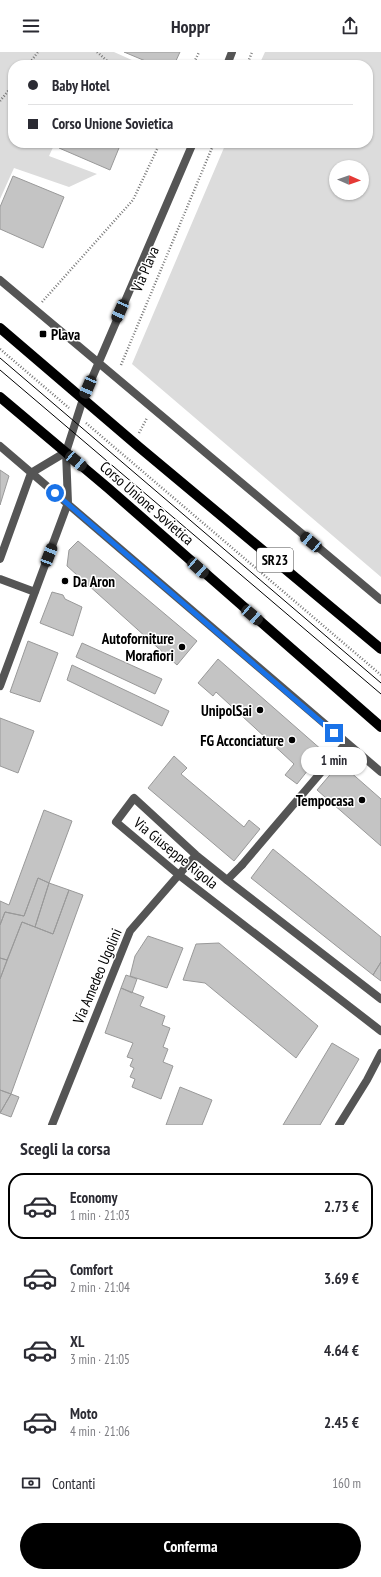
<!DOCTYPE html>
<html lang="it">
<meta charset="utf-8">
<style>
body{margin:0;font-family:"PT Sans Narrow",sans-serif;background:#f7f7f7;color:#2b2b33;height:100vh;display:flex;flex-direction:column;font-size:15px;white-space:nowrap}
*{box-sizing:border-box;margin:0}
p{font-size:13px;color:#7c7c81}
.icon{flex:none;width:22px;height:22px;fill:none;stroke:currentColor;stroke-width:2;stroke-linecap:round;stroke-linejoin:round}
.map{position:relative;height:1073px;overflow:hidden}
.side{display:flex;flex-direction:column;background:#fff;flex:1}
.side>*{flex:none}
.guide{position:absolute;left:8px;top:8px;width:365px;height:88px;border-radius:16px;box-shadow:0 1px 3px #0004;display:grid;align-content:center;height:88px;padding:0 20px;background:#fff}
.needle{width:26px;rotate:92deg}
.tools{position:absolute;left:329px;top:108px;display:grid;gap:8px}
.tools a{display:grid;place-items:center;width:40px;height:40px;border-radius:50%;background:#fff;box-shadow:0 1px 3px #0004;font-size:20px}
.end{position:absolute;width:18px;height:18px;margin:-9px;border:5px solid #1a73e8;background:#fff;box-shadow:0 0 0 2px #fff}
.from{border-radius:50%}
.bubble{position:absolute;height:28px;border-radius:14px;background:#fff;box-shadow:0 1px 3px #0004;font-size:13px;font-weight:700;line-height:28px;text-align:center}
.car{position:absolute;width:12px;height:24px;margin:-12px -6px;border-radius:5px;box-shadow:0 0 3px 1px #0007;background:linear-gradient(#222 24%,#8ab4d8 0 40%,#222 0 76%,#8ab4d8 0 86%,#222 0)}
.guide b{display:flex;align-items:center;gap:14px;height:38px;font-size:15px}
.guide b+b{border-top:1px solid #e1e1e2}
.guide i{width:10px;height:10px;background:#2b2b33}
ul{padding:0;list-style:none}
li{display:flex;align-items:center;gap:12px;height:66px;margin:0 8px 6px;padding:0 12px;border:2px solid transparent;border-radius:16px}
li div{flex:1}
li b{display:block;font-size:15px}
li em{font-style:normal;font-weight:700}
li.active{border-color:#000}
li>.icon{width:36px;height:36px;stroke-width:1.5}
h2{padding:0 20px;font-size:18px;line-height:48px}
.pay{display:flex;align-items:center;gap:10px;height:44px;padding:0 20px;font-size:15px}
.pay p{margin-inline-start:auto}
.action{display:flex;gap:8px;margin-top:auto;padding:8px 20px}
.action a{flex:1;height:46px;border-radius:24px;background:#000;color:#fff;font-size:16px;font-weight:700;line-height:46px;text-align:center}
header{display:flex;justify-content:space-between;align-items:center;height:52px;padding:0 20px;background:#fff;font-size:18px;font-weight:700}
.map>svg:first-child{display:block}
.green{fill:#dcdcdc;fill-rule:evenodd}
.building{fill:#c4c4c4;stroke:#999}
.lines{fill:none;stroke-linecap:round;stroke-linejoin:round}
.path{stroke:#777;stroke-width:2.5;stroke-dasharray:1 2;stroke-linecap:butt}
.pedestrian{stroke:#555;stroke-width:8}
.minor{stroke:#555;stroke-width:8}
.primary{stroke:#000;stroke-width:10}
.tram{stroke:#000;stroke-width:1}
.route{stroke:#1a73e8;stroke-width:5}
.poi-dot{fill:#000;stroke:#fff;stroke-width:1.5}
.labels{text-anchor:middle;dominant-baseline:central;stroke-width:3;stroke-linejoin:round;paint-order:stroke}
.shield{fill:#fff;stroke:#4c4c4c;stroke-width:1}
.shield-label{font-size:14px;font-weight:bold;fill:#000}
.street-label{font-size:15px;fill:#000;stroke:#fff}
.poi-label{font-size:15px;font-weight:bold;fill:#000;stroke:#fff;text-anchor:end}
</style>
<header><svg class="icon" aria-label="menu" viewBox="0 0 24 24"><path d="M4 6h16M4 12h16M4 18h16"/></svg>Hoppr<svg class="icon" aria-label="share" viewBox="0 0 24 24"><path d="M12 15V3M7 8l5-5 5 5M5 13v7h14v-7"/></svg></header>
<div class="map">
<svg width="381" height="1073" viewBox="0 0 381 1073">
<rect width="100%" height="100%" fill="#fff"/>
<path class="green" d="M0,0H114L143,13H13V91H55L49,104L97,122L69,135L14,116L0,147Z
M265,0H381V525L132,312L226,91H368V13H259ZM336,115H362V141H336Z"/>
<path class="building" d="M124,0H180L174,13H155Z
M61,91H121L110,118L59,96Z
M13,124L64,145L43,196L0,177V155Z
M0,418L9,424L0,453Z
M78,489L197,589L177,613L67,514L69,498Z
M52,540L63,543L65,547L82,555L73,584L40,571Z
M28,589L58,601L40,650L10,640Z
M82,591L162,627L155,642L76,605Z
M218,607L323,699L297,732L285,723L294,712L216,640L213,644L198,631Z
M72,613L169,659L162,674L67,628Z
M0,666L34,679L18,721L0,714Z
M174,704L187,716L181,722L244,775L249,768L260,777L234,809L148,736Z
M340,711L381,747V794L317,738Z
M44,758L72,769L49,831L38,826L24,864L5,860L0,873V849L9,853Z
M273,797L381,885V910L373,923L251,826Z
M38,826L49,831L35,875L22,870L7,908L0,906V873L5,860L24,864Z
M49,831L69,838L53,882L35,875Z
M69,838L83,843L11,1042L0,1038V927L22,870L53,882Z
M148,884L183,896L167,936L130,924L135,904Z
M219,891L318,974L296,1006L205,931L183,928L196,892Z
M0,906L7,908L0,927Z
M381,910V929L373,923Z
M126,923L137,927L132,941L121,936Z
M121,936L144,945L140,954L165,964L162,973L170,976L163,995L168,997L163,1010L173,1014L161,1047L132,1035L135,1027L130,1025L134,1016L130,1014L133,1007L127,1005L133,991L105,981Z
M332,991L359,1007L320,1073H283Z
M180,1035L212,1048L202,1073H166Z
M0,1038L11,1042L0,1061Z
M11,1042L19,1045L11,1065L0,1061Z"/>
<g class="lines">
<path class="path" d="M97,0L112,13
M28,13L38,0
M193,13L199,0
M247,13L252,0
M0,49L13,33
M42,250L133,148L160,91
M0,297L69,356
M121,313L214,91
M86,371L381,623
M139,381L147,366"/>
<path class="pedestrian" d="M227,828L242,813"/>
<path class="minor" d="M227,13L232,0
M0,228L381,548
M0,394L381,720
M0,507L31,421L66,400
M0,527L35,540
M0,634L68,451L66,400L83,347L193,91
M242,813L346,691
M381,947L227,828L196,803L134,746L116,770L179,823L381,979
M52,1073L130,879L196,803
M339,1073L367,1028L381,1001"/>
<path class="primary" d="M0,276L139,395L381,597
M0,345L108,436L381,675"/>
<path class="tram" d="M0,306L381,631
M0,318L381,642"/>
</g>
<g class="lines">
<path class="route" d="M55,441L334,681"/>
</g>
<g class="poi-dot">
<rect x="39" y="278" width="8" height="8" rx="2"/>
<circle cx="65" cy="529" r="4"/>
<circle cx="182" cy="595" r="4"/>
<circle cx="260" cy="658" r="4"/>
<circle cx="292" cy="688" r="4"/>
<circle cx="362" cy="748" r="4"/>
</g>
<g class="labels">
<rect class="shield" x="257" y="496" width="36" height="24" rx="3"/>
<g class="shield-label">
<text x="275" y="508">SR23</text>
</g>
<g class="street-label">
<text transform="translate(145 217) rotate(-67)">Via Plava</text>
<text transform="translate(147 451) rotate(41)">Corso Unione Sovietica</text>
<text transform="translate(176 801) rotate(39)">Via Giuseppe Rigola</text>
<text transform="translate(97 924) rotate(-67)">Via Amedeo Ugolini</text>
</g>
<g class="poi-label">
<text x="51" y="282" text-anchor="start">Plava</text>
<text x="73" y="529" text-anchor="start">Da Aron</text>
<text x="174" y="586">Autoforniture<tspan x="174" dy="17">Morafiori</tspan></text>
<text x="252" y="658">UnipolSai</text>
<text x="284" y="688">FG Acconciature</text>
<text x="354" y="748">Tempocasa</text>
</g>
</g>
</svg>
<div class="tools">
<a><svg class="needle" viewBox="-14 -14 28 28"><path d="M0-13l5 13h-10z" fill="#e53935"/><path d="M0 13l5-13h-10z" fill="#7c7c81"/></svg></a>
</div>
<i class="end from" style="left:55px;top:441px"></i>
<i class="end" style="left:334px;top:681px"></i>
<div class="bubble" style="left:301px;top:695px;width:66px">1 min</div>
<i class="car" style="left:120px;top:259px;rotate:204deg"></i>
<i class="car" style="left:88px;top:335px;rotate:203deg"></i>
<i class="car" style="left:76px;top:409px;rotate:130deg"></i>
<i class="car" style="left:311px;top:490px;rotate:310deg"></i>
<i class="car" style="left:49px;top:503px;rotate:21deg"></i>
<i class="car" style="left:198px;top:516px;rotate:132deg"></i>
<i class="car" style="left:252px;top:563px;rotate:131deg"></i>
<div class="guide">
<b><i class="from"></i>Baby Hotel</b>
<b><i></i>Corso Unione Sovietica</b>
</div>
</div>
<section class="side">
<h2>Scegli la corsa</h2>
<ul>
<li class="active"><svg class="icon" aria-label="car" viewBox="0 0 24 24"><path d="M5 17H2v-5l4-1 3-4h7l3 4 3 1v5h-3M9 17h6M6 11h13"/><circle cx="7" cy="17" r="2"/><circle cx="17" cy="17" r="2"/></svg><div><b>Economy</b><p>1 min · 21:03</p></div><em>2.73 €</em></li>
<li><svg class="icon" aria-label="car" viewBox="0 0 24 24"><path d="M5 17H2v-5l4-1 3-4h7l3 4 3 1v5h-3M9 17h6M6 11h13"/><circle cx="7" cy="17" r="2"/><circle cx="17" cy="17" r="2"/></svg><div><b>Comfort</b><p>2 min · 21:04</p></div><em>3.69 €</em></li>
<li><svg class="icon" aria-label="car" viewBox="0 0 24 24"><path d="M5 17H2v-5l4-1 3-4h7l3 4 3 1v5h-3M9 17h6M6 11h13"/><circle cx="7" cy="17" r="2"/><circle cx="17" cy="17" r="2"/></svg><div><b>XL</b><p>3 min · 21:05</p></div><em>4.64 €</em></li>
<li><svg class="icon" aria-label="car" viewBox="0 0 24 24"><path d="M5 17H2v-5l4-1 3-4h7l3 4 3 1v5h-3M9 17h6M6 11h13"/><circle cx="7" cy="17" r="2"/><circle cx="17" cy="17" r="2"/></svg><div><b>Moto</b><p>4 min · 21:06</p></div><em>2.45 €</em></li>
</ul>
<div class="pay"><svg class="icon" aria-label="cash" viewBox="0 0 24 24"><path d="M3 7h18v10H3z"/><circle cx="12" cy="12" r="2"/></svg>Contanti<p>160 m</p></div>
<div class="action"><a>Conferma</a></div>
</section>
